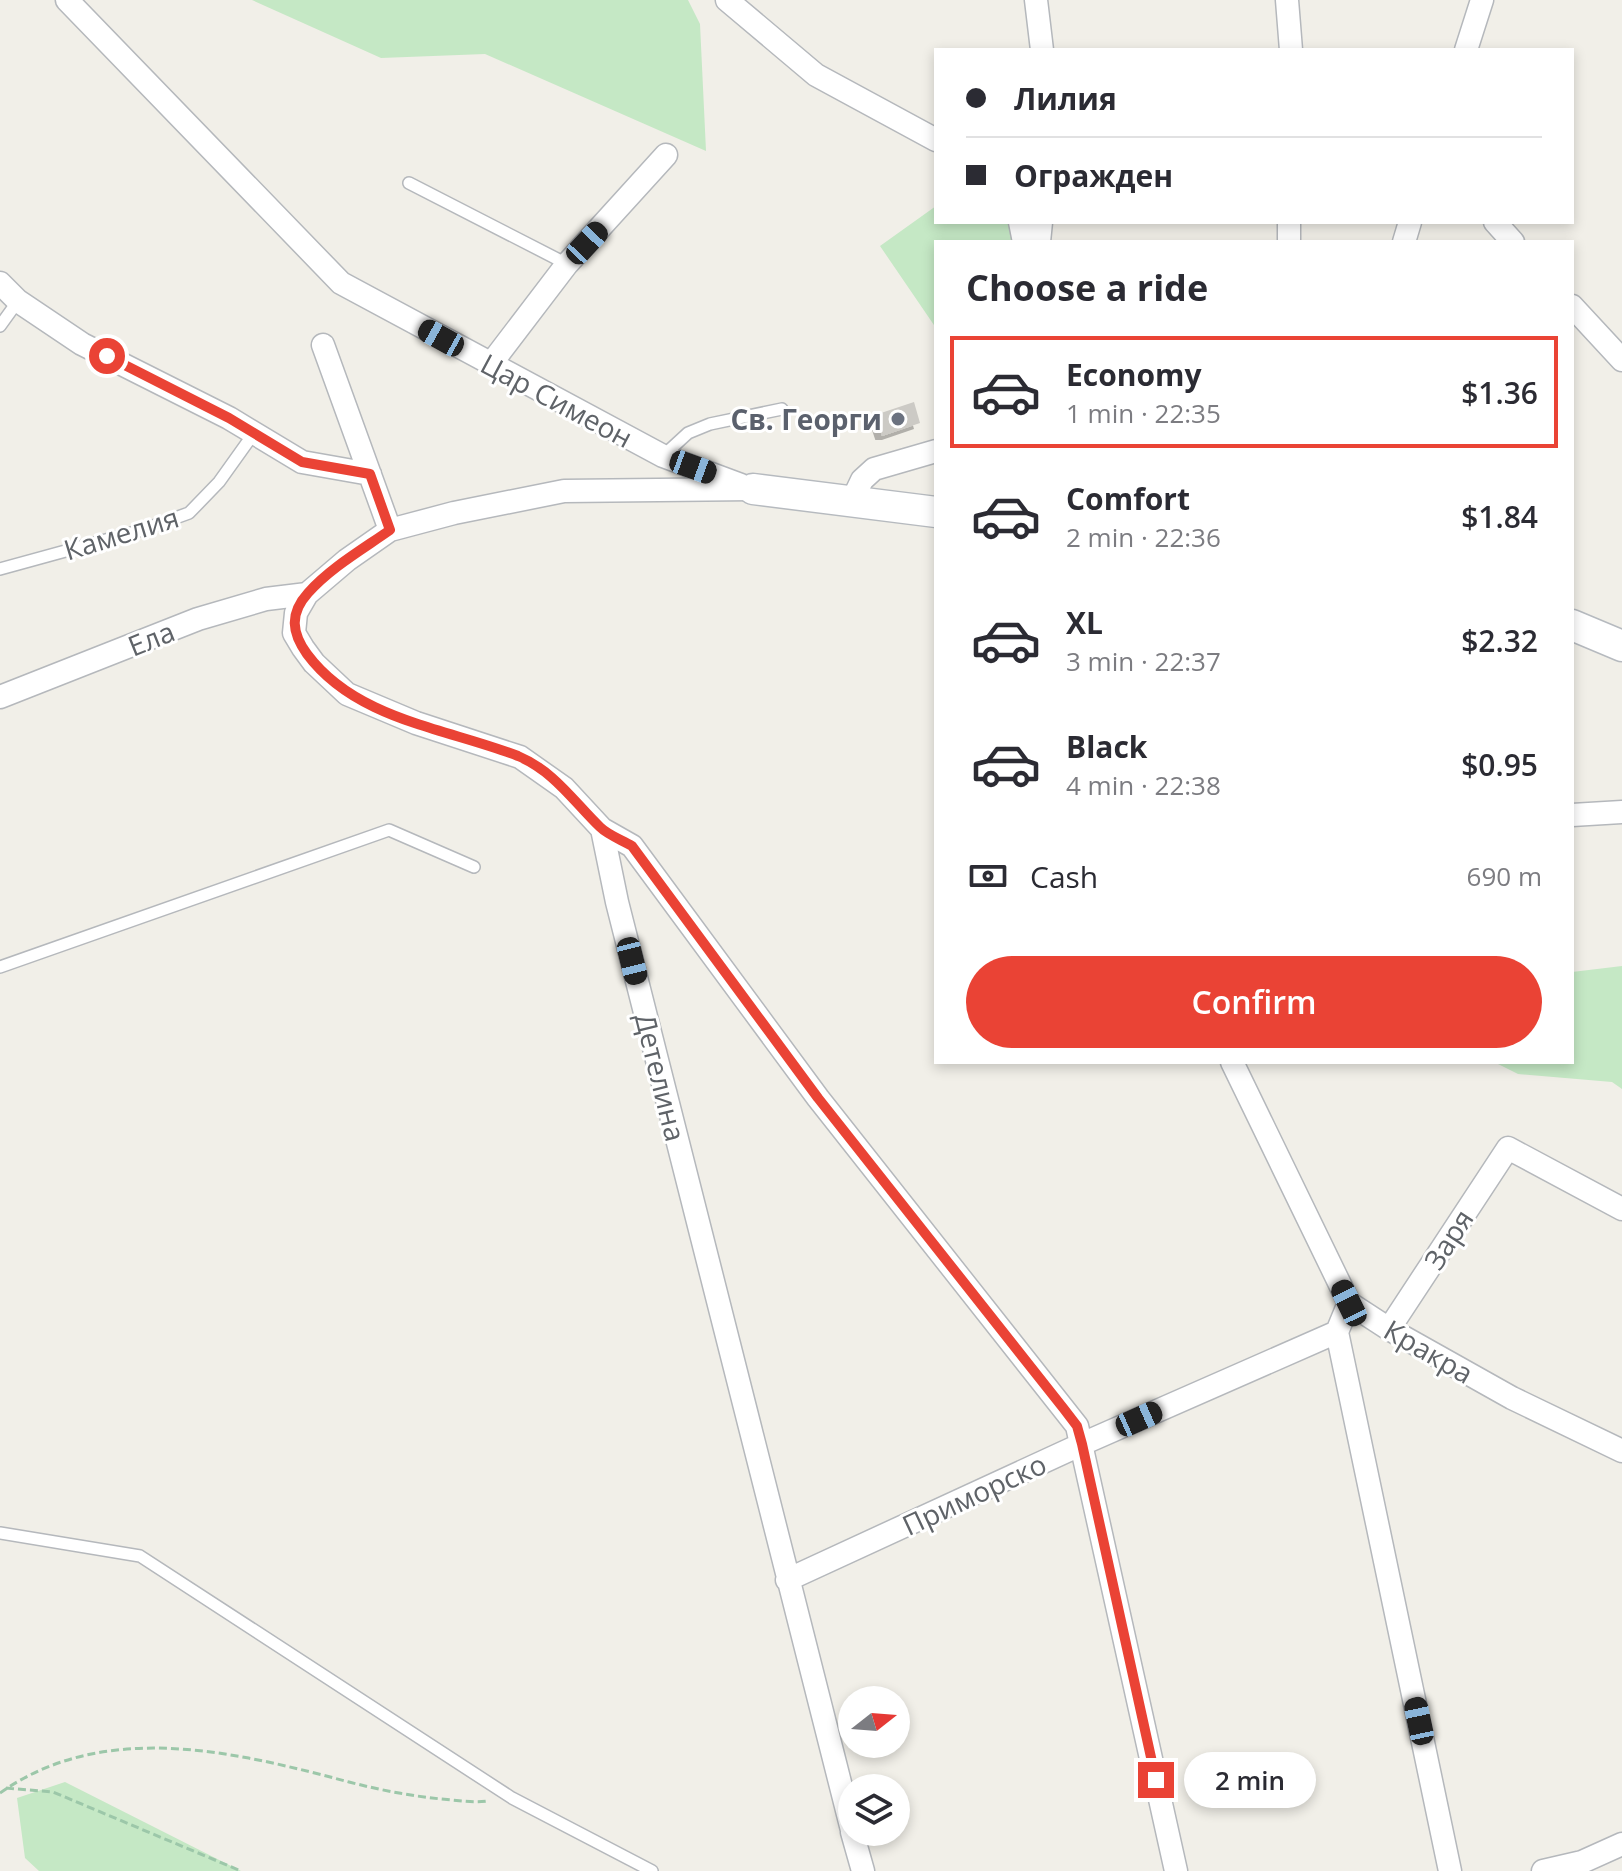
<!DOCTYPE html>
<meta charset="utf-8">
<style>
body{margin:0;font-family:"Open Sans",sans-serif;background:#f7f7f7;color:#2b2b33;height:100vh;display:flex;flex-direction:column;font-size:30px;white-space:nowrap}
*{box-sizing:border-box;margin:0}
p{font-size:26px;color:#7c7c81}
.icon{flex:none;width:44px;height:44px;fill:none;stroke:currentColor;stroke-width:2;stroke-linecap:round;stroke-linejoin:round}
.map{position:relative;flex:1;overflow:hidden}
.side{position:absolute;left:934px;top:240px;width:640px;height:824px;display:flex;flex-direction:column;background:#fff;border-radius:0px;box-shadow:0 4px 12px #0003}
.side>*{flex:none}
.guide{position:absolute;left:934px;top:48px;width:640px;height:176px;border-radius:0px;box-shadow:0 4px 12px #0003;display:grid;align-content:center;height:176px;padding:0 32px;background:#fff}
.needle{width:52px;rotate:73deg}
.buttons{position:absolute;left:838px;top:1686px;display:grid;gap:16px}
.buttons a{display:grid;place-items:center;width:72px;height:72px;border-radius:50%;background:#fff;box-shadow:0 4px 12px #0003;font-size:40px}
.end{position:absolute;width:36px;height:36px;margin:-18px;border:10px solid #ea4335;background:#fff;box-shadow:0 0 0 4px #fff}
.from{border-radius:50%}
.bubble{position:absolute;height:56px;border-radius:28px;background:#fff;box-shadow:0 4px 12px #0003;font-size:26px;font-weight:600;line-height:56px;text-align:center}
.car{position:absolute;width:24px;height:48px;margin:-24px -12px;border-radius:10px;box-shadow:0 0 6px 2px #0007;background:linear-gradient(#222 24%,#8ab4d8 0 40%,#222 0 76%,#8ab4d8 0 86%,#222 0)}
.guide b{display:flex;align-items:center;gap:28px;height:76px;font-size:30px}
.guide b+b{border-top:2px solid #e1e1e2}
.guide i{width:20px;height:20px;background:#2b2b33}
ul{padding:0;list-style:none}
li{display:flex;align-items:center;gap:24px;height:112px;margin:0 16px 12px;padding:0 16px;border:4px solid transparent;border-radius:0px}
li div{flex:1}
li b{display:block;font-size:30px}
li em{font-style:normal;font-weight:600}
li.current{border-color:#ea4335}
li>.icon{width:72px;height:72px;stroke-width:1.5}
h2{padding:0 32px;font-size:36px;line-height:96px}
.pay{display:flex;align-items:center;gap:20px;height:88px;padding:0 32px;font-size:30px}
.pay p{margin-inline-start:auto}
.button{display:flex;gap:16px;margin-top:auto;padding:16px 32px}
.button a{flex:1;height:92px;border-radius:48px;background:#ea4335;color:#fff;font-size:32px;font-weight:600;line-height:92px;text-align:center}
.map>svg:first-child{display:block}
.green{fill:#c5e8c5}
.building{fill:#cccac5;filter:url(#shadow)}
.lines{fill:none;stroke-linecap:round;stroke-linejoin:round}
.lane-casing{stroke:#b5b8bc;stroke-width:14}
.street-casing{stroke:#b5b8bc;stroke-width:25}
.secondary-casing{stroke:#b6babf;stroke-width:33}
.path{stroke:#9cc7a9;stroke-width:3;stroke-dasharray:8 4;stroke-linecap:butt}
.lane{stroke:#fff;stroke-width:11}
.street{stroke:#fff;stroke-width:22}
.secondary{stroke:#fff;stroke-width:30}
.route{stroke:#ea4335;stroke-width:10}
.worship-dot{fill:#6b7280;stroke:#fff;stroke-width:3}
.labels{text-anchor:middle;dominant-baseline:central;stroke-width:6;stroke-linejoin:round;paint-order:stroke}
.street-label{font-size:28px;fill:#5f6368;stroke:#fff}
.worship-label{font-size:28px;font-weight:bold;fill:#5b616d;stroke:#fff;text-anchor:end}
</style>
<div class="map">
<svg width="1622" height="1871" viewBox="0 0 1622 1871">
<defs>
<filter id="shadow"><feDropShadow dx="-6" dy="6" stdDeviation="0" flood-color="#0004"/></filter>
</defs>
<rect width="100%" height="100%" fill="#f1efe8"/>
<path class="green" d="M252,0H688L700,24L706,151L485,54L381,58Z
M936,206V222H1009L1014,242H936V328L880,246Z
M1622,966V1089L1612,1082L1518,1074L1494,1062H1572V972Z
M65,1782L241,1871H39L25,1858L17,1798Z"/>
<path class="building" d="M914,402L920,423L882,436L875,415Z"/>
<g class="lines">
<defs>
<path id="lane" d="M409,183L567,264
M0,326L18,301
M663,456L688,433L710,424L782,409
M0,569L142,530L189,513L219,482L254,433
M0,967L389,830L474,867
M0,1533L140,1556L512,1798L652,1871"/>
<path id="street" d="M67,0L341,283L663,456L741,485
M727,0L816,75L936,140
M1036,0L1042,50
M1287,0L1291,50
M1466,50L1482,0
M1020,222L1024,242
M1495,222L1513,242
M1039,242L1041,222
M1289,242V222
M1404,242L1410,222
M0,283L18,301L82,344L229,418L302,462L370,474
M1572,306L1622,360
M323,345L390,530
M490,365L567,264L666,155
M753,489L564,491L454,513L390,530L347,560L307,594L296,613L294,633L303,648L314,663L347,694L416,723L520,757L564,788L602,829L617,902L852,1830
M852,501L862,480L874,469L936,451
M0,697L198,619L266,599L307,594
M1572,815L1622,812
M602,829L632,846L818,1098L1077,1426L1176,1871
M1232,1062L1349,1303L1389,1329L1512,1398L1622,1451
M1349,1303L1337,1332L1450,1871
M1389,1329L1508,1148L1622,1209
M787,1580L1082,1444L1337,1332
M852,1832L863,1871
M1543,1871L1582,1862L1622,1844"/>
<path id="secondary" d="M753,489L936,512
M1572,625L1622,646"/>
</defs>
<use href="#lane" class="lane-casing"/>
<use href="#street" class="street-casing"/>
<use href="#secondary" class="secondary-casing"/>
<path class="path" d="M6,1788L53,1792L241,1871
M0,1793C105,1719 236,1752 349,1782C384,1791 416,1797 452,1800C464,1801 476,1803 488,1801"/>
<use href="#lane" class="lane"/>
<use href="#street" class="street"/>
<use href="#secondary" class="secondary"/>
</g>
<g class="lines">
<path class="route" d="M107,356L229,418L302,462L370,474L390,530C363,549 330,568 308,593C289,614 292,633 307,654C356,720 446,728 518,756C554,771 574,802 600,827C608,835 622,840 632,846L818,1098L1064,1409L1077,1426L1082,1444L1156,1780"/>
</g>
<circle class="worship-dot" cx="898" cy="419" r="8"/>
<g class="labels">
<g class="street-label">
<text transform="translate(557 400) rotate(28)">Цар Симеон</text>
<text transform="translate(121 533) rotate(-17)">Камелия</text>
<text transform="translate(151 638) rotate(-22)">Ела</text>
<text transform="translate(661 1077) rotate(76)">Детелина</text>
<text transform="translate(1448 1239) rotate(-57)">Заря</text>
<text transform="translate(1429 1351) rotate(30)">Кракра</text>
<text transform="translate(974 1494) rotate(-25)">Приморско</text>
</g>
<g class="worship-label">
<text x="882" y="419">Св. Георги</text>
</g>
</g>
</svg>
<div class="buttons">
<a><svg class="needle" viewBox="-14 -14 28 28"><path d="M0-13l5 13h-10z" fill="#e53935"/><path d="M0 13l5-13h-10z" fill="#7c7c81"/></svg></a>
<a><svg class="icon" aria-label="layers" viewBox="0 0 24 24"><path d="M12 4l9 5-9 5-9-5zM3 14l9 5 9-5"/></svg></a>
</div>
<i class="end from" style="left:107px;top:356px"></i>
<i class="end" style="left:1156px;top:1780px"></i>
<div class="bubble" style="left:1184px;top:1752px;width:132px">2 min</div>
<i class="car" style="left:587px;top:243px;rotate:43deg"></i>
<i class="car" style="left:441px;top:338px;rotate:299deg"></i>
<i class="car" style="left:693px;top:467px;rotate:110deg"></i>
<i class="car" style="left:632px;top:961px;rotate:166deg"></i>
<i class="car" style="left:1349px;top:1303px;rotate:334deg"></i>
<i class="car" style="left:1139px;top:1419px;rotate:66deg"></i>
<i class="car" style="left:1419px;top:1721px;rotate:348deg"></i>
<div class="guide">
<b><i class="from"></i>Лилия</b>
<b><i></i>Огражден</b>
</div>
<section class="side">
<h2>Choose a ride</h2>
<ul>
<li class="current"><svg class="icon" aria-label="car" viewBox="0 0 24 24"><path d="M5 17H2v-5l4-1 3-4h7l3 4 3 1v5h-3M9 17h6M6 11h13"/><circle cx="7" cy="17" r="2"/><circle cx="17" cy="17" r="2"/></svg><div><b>Economy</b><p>1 min · 22:35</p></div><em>$1.36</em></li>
<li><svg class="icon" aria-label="car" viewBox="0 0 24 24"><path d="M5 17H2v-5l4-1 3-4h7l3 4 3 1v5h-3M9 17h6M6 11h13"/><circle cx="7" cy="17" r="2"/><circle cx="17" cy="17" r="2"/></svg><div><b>Comfort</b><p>2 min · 22:36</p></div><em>$1.84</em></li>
<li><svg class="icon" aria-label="car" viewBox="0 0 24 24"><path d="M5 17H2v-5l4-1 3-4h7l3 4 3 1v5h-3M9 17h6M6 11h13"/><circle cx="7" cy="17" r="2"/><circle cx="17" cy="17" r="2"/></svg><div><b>XL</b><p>3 min · 22:37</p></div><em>$2.32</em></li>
<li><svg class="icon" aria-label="car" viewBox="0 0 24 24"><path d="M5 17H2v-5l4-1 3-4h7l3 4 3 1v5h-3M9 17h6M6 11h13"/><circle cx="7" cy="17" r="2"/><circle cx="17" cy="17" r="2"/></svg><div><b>Black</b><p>4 min · 22:38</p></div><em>$0.95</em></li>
</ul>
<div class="pay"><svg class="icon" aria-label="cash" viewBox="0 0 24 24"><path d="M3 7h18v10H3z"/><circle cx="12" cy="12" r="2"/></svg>Cash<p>690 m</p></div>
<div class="button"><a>Confirm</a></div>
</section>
</div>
